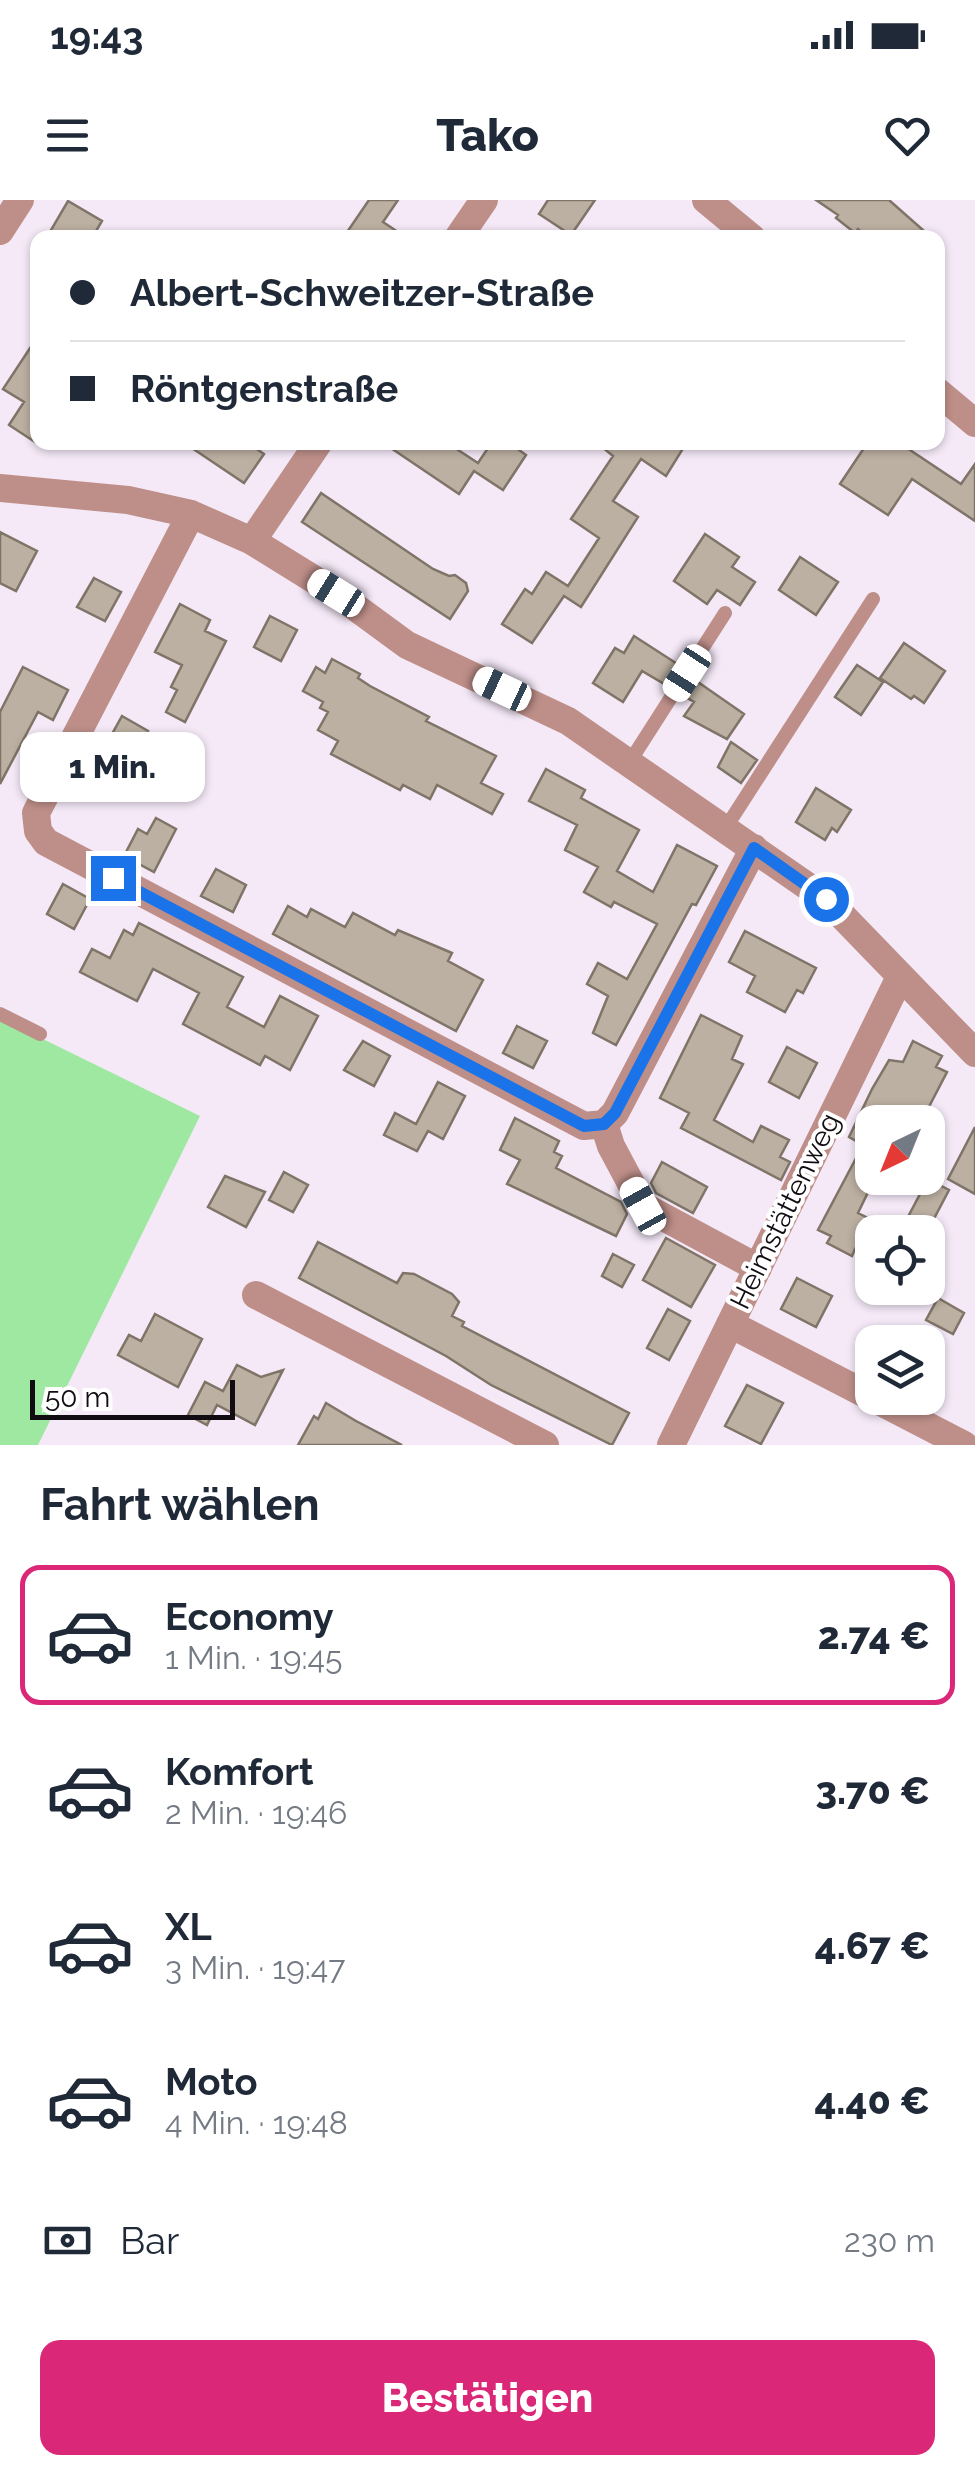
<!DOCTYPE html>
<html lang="de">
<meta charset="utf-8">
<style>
body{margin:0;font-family:Raleway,sans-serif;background:#f6f6f7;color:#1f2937;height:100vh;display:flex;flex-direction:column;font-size:38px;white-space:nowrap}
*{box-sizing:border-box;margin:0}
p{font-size:32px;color:#747a83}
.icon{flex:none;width:55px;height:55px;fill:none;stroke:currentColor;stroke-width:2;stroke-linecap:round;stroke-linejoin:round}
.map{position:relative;height:1245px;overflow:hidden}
.details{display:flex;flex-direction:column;background:#fff;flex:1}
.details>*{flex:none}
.guide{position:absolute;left:30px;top:30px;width:915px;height:220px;border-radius:20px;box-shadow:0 2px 8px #0004;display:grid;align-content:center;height:220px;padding:0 40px;background:#fff}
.needle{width:65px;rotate:223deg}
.controls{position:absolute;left:855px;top:905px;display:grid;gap:20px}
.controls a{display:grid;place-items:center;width:90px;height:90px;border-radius:20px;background:#fff;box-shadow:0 2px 8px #0004;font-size:50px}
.scale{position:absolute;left:30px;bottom:25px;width:205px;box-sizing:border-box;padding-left:10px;border:5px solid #100c11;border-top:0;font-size:28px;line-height:35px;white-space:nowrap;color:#100c11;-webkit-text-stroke:8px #fff;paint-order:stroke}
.end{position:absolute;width:45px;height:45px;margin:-22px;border:12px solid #1a73e8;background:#fff;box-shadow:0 0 0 5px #fff}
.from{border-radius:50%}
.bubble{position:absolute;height:70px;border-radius:20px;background:#fff;box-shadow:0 2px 8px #0004;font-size:32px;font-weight:800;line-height:70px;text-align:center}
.car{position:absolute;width:30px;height:60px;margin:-30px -15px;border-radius:12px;box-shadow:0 0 8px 2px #0007;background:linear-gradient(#fff 24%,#345 0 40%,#fff 0 76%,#345 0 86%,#fff 0)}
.guide b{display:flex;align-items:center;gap:35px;height:95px;font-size:38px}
.guide b+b{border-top:2px solid #e0e1e3}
.guide i{width:25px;height:25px;background:#1f2937}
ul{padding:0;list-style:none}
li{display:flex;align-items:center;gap:30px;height:140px;margin:0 20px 15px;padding:0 20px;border:5px solid transparent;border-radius:20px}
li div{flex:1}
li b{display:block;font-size:38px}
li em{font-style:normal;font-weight:800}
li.current{border-color:#db2777}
li>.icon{width:90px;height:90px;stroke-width:1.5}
h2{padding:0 40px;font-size:45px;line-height:120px}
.pay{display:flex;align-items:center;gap:25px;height:110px;padding:0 40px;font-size:38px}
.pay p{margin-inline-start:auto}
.action{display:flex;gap:20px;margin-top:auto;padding:20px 40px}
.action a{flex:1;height:115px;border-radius:20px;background:#db2777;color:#fff;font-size:40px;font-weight:800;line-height:115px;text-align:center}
.status{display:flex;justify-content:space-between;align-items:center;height:70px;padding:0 50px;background:#fff;direction:ltr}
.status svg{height:28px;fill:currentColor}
header{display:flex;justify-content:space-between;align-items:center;height:130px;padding:0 40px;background:#fff;font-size:45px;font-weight:800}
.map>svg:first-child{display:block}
.green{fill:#9ee8a1}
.building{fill:#bcb0a2;stroke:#7f7467;stroke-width:2.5}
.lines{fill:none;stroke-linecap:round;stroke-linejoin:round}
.lane{stroke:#be8f89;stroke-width:14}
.street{stroke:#be8f89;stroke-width:28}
.route{stroke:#1a73e8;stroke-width:12}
.labels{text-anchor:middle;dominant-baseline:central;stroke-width:8;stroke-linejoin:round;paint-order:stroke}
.street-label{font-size:28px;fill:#100c11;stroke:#fff}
</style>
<div class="status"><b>19:43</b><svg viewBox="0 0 49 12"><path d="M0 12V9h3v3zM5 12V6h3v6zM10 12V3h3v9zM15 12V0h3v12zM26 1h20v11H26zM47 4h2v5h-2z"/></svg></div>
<header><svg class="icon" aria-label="menu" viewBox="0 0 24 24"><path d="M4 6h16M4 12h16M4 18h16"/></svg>Tako<svg class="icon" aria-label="heart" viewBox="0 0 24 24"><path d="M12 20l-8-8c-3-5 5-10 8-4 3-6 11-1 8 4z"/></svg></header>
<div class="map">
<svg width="975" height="1245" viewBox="0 0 975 1245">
<rect width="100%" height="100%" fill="#f5e9f8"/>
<path class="green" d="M0,818L200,916L38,1245H0Z"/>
<path class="building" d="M369,0H398L383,22L407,38H343Z
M548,0H595L571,35L539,14Z
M816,0H889L932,38H868L858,29L855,33L836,18L838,15Z
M68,1L102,21L92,38H64L51,30Z
M38,136V244L9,225L24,202L3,189Z
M183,242H247L264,254L244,283Z
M382,242H446L478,263L492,242H508L526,255L503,290L474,271L459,294Z
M596,242H687L666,276L641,259L613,301L638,317L581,407L564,396L532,443L502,424L525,389L532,394L546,372L568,386L599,338L571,319L613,256Z
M868,242H898L961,284L975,264V321L912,279L888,315L840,284Z
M321,293L433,369L449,376L455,375L466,383L468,391L450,419L302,322Z
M0,332L37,351L16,391L0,383Z
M705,334L739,357L732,367L755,382L740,405L717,390L707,404L674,381Z
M800,357L838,382L816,415L779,390Z
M94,378L121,392L105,421L77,407Z
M180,404L210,420L205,431L226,441L185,522L166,512L177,490L171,487L182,465L155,452Z
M270,416L297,430L281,461L254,447Z
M634,436L679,465L666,485L642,471L623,502L593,483L615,448L624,453Z
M904,443L945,471L924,503L914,496L911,499L880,478Z
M332,459L360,474L358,478L370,486L429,517L426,521L496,556L481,583L503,594L492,614L437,585L430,599L403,585L400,590L331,554L338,541L318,530L328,512L320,508L323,502L303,491L316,467L325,473Z
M857,465L883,482L861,515L835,497Z
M23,467L68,490L53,520L38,512L0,584V512Z
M695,480L744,514L727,539L684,516L694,502L684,496Z
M122,516L148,531L132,559L106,545Z
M731,542L757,560L741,583L718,567Z
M546,569L585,590L581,598L639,630L617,671L653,692L677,645L717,666L696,705L692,704L616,845L593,833L608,796L587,784L598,763L627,779L657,724L614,702L611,707L584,692L598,667L565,650L577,625L529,601Z
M816,588L851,610L837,632L832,628L825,640L796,622Z
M156,618L176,629L154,672L124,656L138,629L147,634Z
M216,669L246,685L233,712L201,696Z
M63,684L90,699L74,729L47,714Z
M288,706L307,717L311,709L345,727L353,713L395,735L398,730L452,753L448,761L483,780L456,831L273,734Z
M139,723L243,777L227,807L264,827L280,796L318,816L290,870L265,856L260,865L183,824L199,793L153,769L137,801L80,772L92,749L110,758L124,730L133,735Z
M745,731L816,768L803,793L797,790L785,812L747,792L755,776L729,762Z
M701,815L742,836L732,859L743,864L714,920L753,942L761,926L789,940L780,957L790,962L781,980L681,928L689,913L660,898Z
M517,826L547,841L533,868L503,853Z
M363,841L390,856L374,886L344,870Z
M913,841L942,856L936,867L947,872L921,922H872V984L858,1013L872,1020V1034L863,1053L855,1049L852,1056L827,1043L831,1036L818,1030L863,945L849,937L872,889L889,860L903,862Z
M787,847L817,863L799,898L769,882Z
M438,882L465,896L443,939L428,931L417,951L384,935L395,913L416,924Z
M515,918L559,941L554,952L562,956L556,968L621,1002L627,1014L616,1036L507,984L520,960L500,950Z
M975,927V994L948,979Z
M662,962L707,987L693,1013L656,993L651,983Z
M284,972L308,985L293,1012L269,1000Z
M225,976L265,992L246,1027L208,1007Z
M928,979L949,990L927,1032H900Z
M666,1038L715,1065L691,1107L643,1080Z
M318,1042L397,1083L403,1073L414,1074L452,1094L459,1102L452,1116L464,1122L462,1126L629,1213L612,1245L491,1185L446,1156L299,1078Z
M613,1054L634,1065L622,1087L602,1076Z
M797,1078L832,1096L816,1127L781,1109Z
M938,1098L964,1113L953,1134L926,1120Z
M668,1109L690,1121L669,1160L647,1148Z
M155,1114L202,1139L178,1187L118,1155L129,1135L141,1141Z
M237,1165L261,1177L283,1170L255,1225L217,1205L207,1225L188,1215L205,1182L223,1191Z
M747,1185L783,1203L761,1244L725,1226Z
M326,1203L356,1221L402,1245H298L314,1216L318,1219Z"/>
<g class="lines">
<path class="lane" d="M471,243L472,242
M629,563L725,413
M725,629L873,399
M0,814L40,834"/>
<path class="street" d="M706,0L752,38
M0,31L20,0
M458,38L484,0
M938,192L975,223
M0,288L128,300L191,314L252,341L336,393L407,445L568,521L826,699L975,853
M191,314L36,613L38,631L46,642L584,926L604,924L615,913L754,648
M252,341L319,242
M604,924L611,946L643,1006L758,1068
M256,1095L545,1245
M730,1124L964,1245
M671,1245L900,777"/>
</g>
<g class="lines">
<path class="route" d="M113,678L584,926L604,924L615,913L754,648L826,699"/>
</g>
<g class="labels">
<g class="street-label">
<text transform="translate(785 1011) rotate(-64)">Heimstättenweg</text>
</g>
</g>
</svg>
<div class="controls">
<a><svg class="needle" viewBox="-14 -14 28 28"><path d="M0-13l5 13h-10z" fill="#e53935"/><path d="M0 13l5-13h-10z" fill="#747a83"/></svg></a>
<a><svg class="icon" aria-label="locate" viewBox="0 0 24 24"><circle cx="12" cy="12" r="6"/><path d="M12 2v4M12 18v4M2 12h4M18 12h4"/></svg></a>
<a><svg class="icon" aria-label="layers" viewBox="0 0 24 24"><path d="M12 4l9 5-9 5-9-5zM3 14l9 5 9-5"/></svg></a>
</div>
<div class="scale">50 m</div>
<i class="end from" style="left:826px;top:699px"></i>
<i class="end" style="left:113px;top:678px"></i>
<div class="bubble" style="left:20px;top:532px;width:185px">1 Min.</div>
<i class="car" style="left:336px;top:393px;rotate:302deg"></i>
<i class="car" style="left:687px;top:473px;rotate:213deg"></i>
<i class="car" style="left:502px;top:489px;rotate:295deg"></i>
<i class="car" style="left:643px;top:1006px;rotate:331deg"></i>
<div class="guide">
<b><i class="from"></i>Albert-Schweitzer-Straße</b>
<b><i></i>Röntgenstraße</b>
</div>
</div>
<section class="details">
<h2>Fahrt wählen</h2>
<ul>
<li class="current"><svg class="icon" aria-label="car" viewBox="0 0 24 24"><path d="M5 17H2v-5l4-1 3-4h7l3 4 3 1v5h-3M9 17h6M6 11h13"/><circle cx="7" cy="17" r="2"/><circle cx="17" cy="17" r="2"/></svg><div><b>Economy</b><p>1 Min. · 19:45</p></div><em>2.74 €</em></li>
<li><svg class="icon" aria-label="car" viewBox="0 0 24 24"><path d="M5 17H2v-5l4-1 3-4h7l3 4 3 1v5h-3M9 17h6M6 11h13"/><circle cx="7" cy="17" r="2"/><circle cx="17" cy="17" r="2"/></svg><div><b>Komfort</b><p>2 Min. · 19:46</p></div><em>3.70 €</em></li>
<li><svg class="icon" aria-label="car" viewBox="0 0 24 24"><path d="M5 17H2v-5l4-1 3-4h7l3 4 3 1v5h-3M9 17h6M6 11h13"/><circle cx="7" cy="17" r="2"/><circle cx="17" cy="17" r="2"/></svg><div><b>XL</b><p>3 Min. · 19:47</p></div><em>4.67 €</em></li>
<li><svg class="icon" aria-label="car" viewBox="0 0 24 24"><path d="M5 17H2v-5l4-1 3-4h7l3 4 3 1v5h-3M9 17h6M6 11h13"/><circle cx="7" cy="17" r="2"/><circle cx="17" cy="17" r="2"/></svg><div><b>Moto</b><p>4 Min. · 19:48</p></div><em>4.40 €</em></li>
</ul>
<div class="pay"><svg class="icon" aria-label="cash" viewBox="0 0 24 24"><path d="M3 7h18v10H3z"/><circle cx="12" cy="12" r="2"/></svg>Bar<p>230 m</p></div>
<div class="action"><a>Bestätigen</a></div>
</section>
